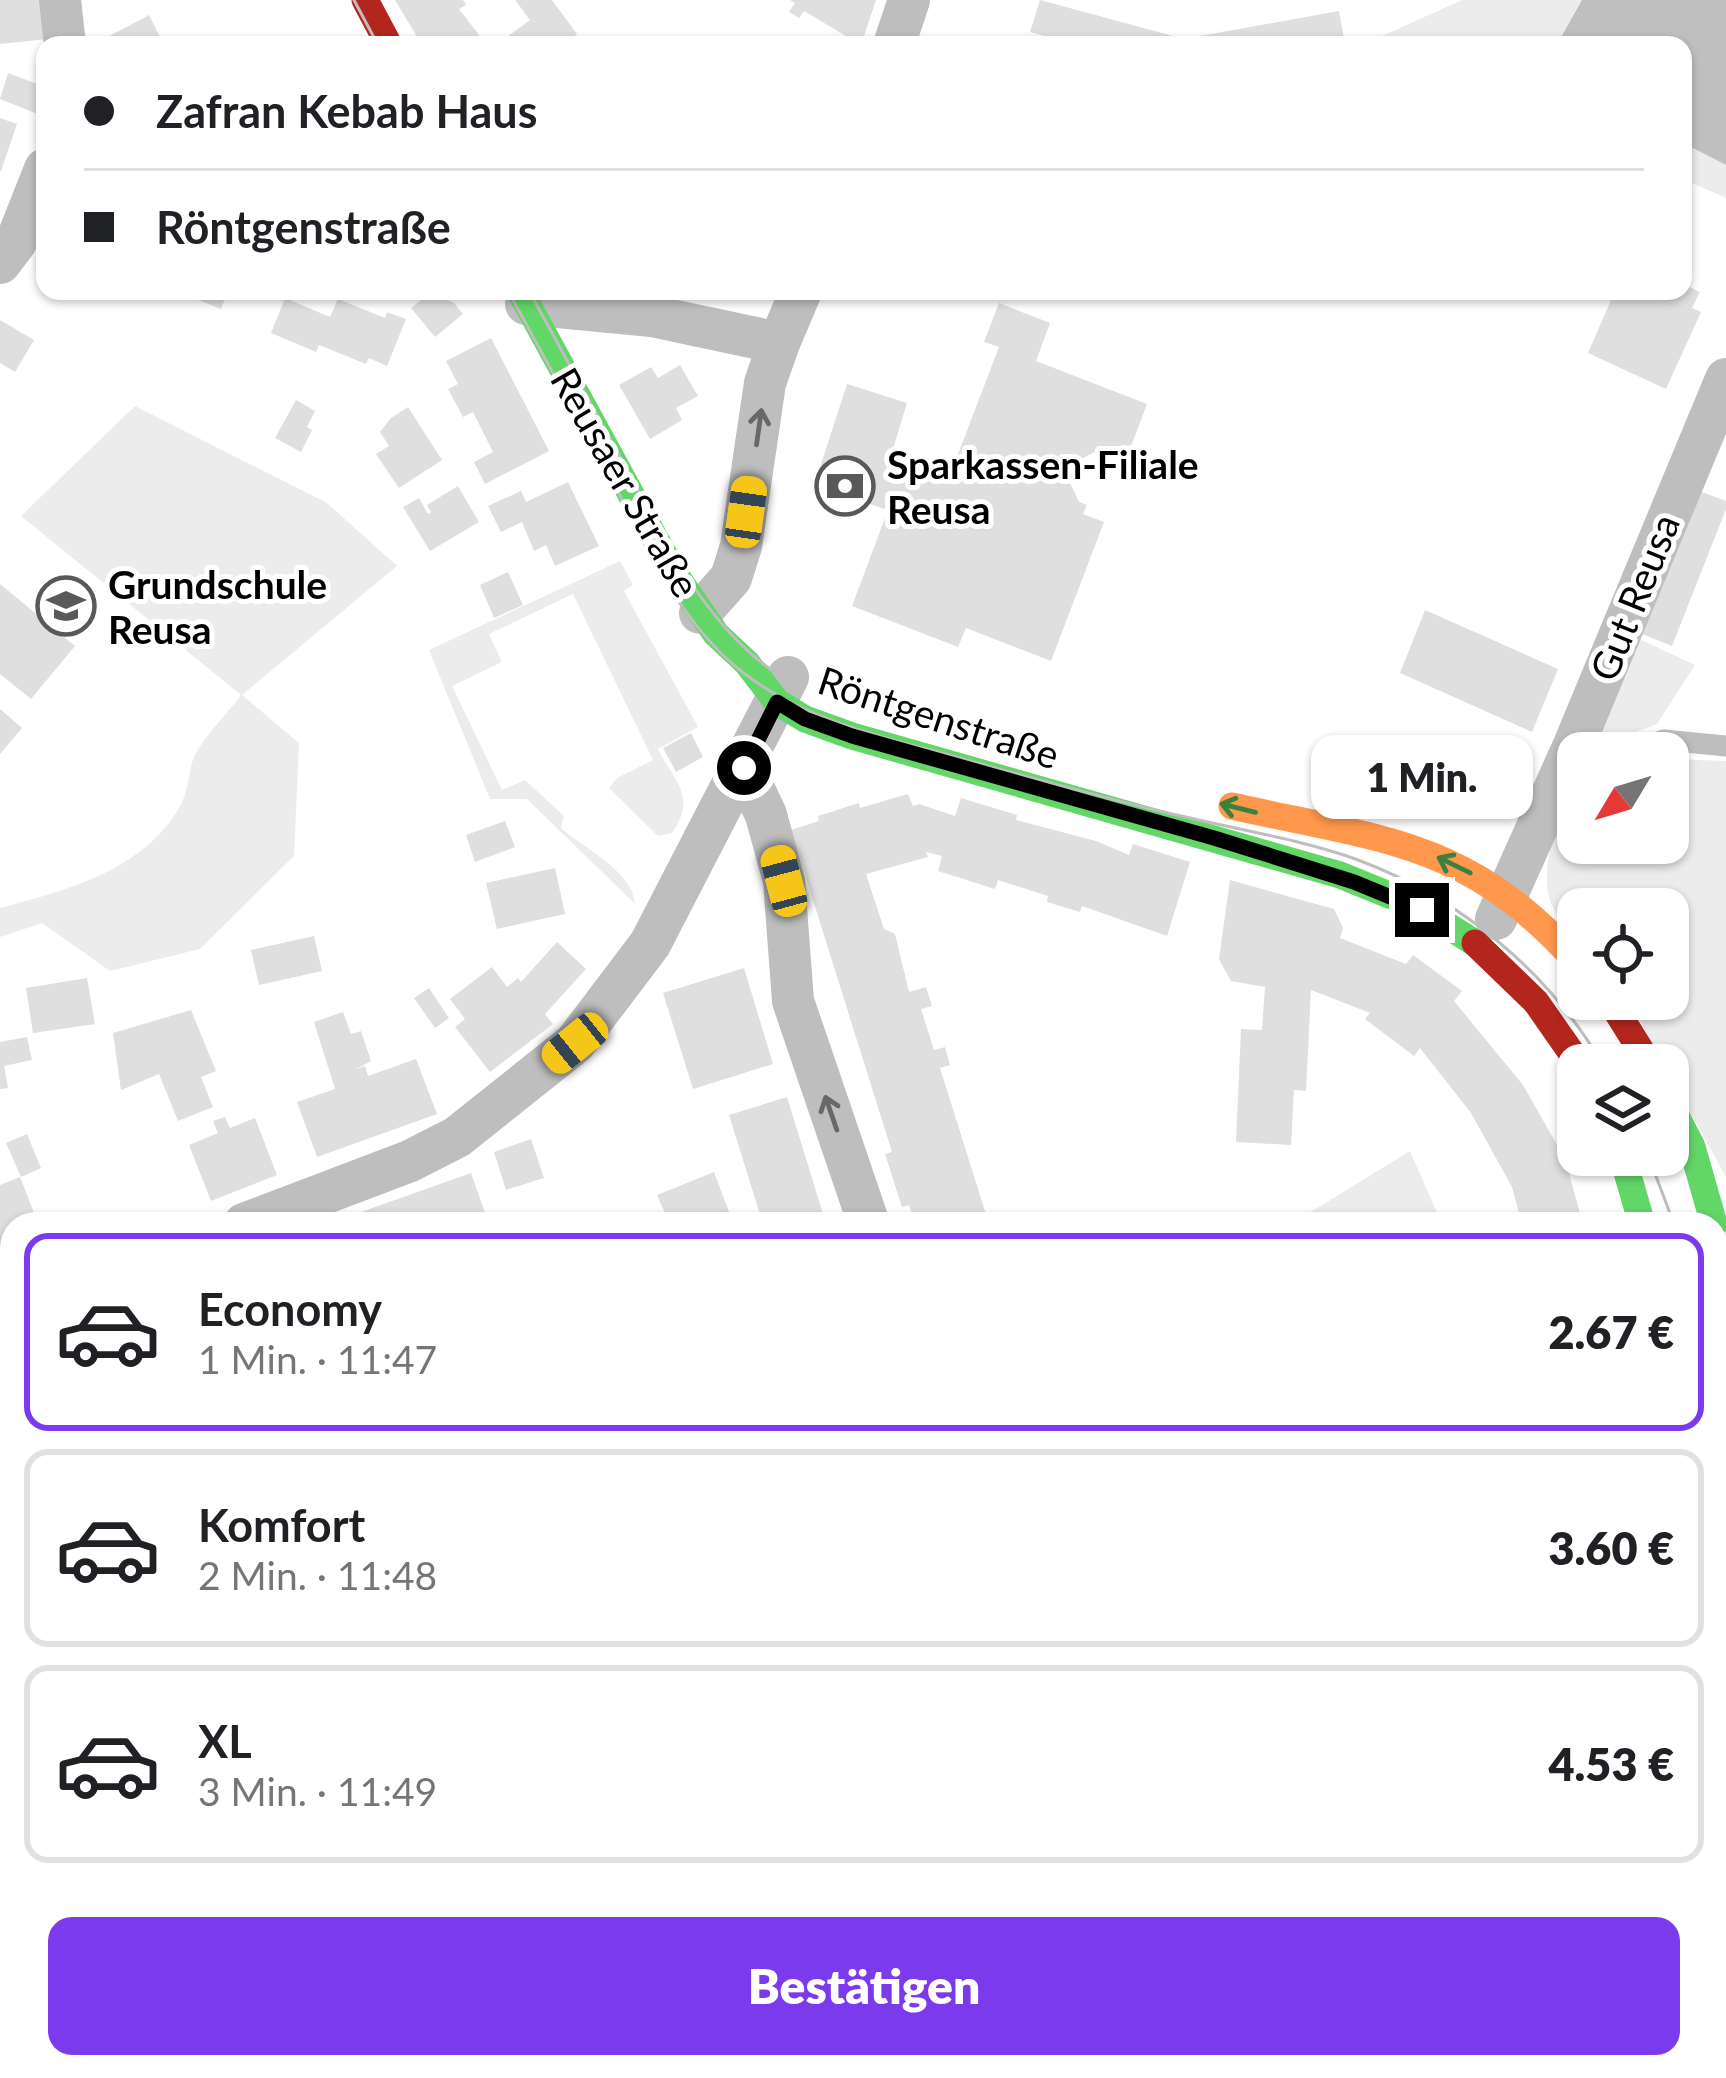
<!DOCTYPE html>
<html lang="de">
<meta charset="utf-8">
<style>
body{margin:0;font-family:Lato,sans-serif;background:#f6f6f6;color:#202124;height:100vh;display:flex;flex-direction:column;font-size:45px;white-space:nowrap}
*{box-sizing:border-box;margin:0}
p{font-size:39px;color:#757577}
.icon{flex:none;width:66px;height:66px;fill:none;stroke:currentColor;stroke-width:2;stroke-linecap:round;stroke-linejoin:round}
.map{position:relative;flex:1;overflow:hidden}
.sheet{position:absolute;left:0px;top:1212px;width:1728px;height:867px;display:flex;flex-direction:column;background:#fff;border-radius:36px 36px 0 0;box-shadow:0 3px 9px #0004}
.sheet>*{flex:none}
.banner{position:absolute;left:36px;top:36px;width:1656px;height:264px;border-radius:24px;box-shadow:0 3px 9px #0004;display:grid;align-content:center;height:264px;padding:0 48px;background:#fff}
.needle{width:78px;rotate:232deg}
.buttons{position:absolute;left:1557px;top:732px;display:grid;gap:24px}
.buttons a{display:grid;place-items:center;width:132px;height:132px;border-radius:24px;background:#fff;box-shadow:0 3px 9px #0004;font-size:60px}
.end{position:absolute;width:54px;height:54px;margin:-27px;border:15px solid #000;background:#fff;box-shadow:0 0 0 6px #fff}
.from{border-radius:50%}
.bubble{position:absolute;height:84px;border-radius:24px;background:#fff;box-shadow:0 3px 9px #0004;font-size:39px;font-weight:800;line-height:84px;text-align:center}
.car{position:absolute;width:36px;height:72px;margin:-36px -18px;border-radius:15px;box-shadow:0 0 9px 3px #0007;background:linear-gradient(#f5c518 24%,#345 0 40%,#f5c518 0 76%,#345 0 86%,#f5c518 0)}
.banner b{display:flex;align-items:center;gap:42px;height:114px;font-size:45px}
.banner b+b{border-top:3px solid #e0e0e0}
.banner i{width:30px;height:30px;background:#202124}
ul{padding:21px 0 0;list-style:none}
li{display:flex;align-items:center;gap:36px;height:198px;margin:0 24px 18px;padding:0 24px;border:6px solid #e0e0e0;border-radius:24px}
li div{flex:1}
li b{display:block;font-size:45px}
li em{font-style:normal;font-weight:800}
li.current{border-color:#7c3aed}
li>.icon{width:108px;height:108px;stroke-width:1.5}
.primary-button{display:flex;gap:24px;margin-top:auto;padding:24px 48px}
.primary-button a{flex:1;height:138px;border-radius:24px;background:#7c3aed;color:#fff;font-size:48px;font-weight:800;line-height:138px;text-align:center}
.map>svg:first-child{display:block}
.green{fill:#ececec}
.water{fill:#bfbfbf}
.building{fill:#dfdfdf}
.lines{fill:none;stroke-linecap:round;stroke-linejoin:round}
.lane{stroke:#bebebe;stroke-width:21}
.street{stroke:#bebebe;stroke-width:42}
.fast{stroke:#63d668;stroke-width:27}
.slow{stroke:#ff974d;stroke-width:27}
.jam{stroke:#b3261e;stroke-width:27}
.tram{stroke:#bebebe;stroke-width:3}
.oneway{stroke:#686868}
.oneway2{stroke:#3b803e}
.route{stroke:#000;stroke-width:15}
.labels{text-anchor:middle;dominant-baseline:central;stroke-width:10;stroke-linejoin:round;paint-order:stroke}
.poi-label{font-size:39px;font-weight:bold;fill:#000;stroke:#fff;text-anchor:start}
.street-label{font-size:39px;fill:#000;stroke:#fff}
</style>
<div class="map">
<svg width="1726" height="2078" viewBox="0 0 1726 2078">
<rect width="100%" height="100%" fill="#fff"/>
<path class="green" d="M1462,0H1582L1561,36V45H1362Z
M1683,143L1726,165V198L1683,179Z
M135,406L327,503L397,566L242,695L299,743L294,856L200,949L110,971L42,923L0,937V908C65,891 145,870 180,806C190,789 188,767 196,753C207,733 227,714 241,695L21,516Z
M620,561L633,585L624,591L698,727L658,749C676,784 697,797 672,833L658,836L609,788L617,778L653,760L573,594L489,634L502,662L452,686L502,790L525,780L564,816L561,828C583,848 633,871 635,904L527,799H490L429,650Z
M1635,637L1695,665L1657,724L1612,741L1600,733Z
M1668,759L1726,761V1177L1628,999H1668V909H1578V943C1570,931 1557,917 1551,903C1539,872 1555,816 1578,794V843H1668Z
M1410,1151L1442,1224H1194V1214L1301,1218Z
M1480,2067H1638L1640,2078H1482Z"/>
<path class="water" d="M1582,0H1726V165L1683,143V45H1561V37Z"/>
<path class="building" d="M0,0H47L48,39L0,44Z
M395,0H463L466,5L459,9L479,35L466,45H422Z
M515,0H552L577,34L563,45H496L530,20Z
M790,0H876L861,45L804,11L799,18L789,12L795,3Z
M1040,0L1173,36L1171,45H1077L1030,32Z
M1339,11L1345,44L1190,45L1189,38Z
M149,15L164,45H92L136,22Z
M8,73L45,87L40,115L0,99Z
M0,118L17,124L1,171H0Z
M1683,284L1700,292L1692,308L1701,312L1666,389L1588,353L1615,291H1683Z
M176,291H228L221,309Z
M431,292L454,303L463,314L435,337L411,308Z
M285,298L330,317L338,299L385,318L387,312L406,319L387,366L369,358L366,364L319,345L316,352L271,333Z
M999,303L1050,323L1036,361L1147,404L1127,457L1102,448L1081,459L1070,483L1079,502L1087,505L1083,514L1104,522L1051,661L966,628L958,647L852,606L888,510L814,486L847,384L907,403L893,449L907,459L950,475L999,347L984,342Z
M0,320L34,340L15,372L0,363Z
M491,338L549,451L485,484L474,462L493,452L473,412L463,417L448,389L458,384L446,361Z
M680,365L698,396L676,408L682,420L650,439L619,385L651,367L658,378Z
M296,400L315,411L307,427L312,430L301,452L275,438Z
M408,407L442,460L399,488L376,454L389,446L380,432L391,418Z
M568,482L599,546L555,566L546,545L534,551L522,522L501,532L488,506L521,491L526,502Z
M458,486L479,522L430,551L403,507L419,498L428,514L431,512L427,505Z
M1694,489L1726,501V509L1672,646L1637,632Z
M508,572L523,605L494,618L480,585Z
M0,584L75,646L31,699L0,674Z
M1425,610L1558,669L1532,732L1400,673Z
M0,709L22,728L0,754Z
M691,733L703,757L676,772L663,748Z
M908,794L913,806L919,804L955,816L961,798L1017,815L1016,820L1096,841L1129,855L1133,844L1190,862L1167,936L1082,906L1080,912L1047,902L1048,896L998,880L995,889L938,871L942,856L926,852L928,857L866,874L884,929L895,934L909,992L926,987L932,1006L921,1009L934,1050L945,1047L950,1065L940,1068L989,1224H915L909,1205L902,1207L885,1154L892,1152L791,830L819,821L818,816L859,803L860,808Z
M505,821L515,847L475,862L466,835Z
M555,868L565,914L497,929L486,883Z
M1230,880L1334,909L1343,928L1340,938L1406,964L1413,955L1462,991L1454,1001L1523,1085L1565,1159L1583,1224H1522L1512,1187L1471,1113L1420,1048L1414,1056L1365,1019L1370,1013L1311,990L1306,1091L1294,1090L1291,1145L1236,1142L1241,1029L1262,1030L1265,987L1231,981L1219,959Z
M314,936L322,971L259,985L251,950Z
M557,942L586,969L545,1014L553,1024L490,1072L455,1027L465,1019L450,999L492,967L507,987L518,978L521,982Z
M744,968L773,1064L693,1089L663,993Z
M87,978L95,1024L33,1033L26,988Z
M429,988L449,1018L435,1028L414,998Z
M191,1010L216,1071L201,1077L213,1107L178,1121L159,1074L121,1090L113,1033Z
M343,1012L351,1034L361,1031L371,1061L354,1070L365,1066L368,1076L416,1059L437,1114L317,1157L297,1102L335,1089L314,1022Z
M27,1037L32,1060L4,1066L8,1088L0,1089V1042Z
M787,1097L808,1165L826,1224H763L729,1115Z
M225,1117L230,1128L255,1118L277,1175L211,1201L189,1145L218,1133L213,1121Z
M27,1134L41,1168L21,1177L6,1143Z
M531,1139L544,1178L506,1190L494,1152Z
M714,1172L731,1217L712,1224H687L683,1212L667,1218L657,1195Z
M471,1173L489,1224H350L347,1217Z
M20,1177L36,1218L26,1224H12V1248L0,1253V1185Z
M12,1475V1545L0,1549V1480Z
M12,1624V1692L0,1697V1629Z
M1718,1824L1726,1861V2078H1716L1713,2067Z
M0,2001L12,2010V2059L0,2075Z
M225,2067H296L291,2078H220Z
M936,2067H1013L1017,2078H925L922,2072Z"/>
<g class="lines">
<path class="lane" d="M1622,753L1664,740L1726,746"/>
<path class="street" d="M60,0L65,45
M894,45L909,0
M0,263L16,242L45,169
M526,304L652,316L779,343L801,291
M700,613L731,578L741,546L765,383L779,343
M744,768L766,815L784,881L793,1001L869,1224
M1496,919L1574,745L1726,379
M244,1224L410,1161L457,1137L575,1043L650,944L788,677
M0,1314L12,1310
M0,1591L12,1586
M0,1920L12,1909
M378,2067L407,2078
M887,2067L891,2078
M1130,2067L1134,2078
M467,2078L503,2067"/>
<path class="fast" d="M520,291L674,573L716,634L747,663L777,702L805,719L852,736L1340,875L1416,906L1475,943
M1668,1100L1692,1147L1714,1224
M1622,1155L1642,1224"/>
<path class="slow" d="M1232,806C1382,840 1468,840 1578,963
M1716,1561L1726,1604"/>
<path class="jam" d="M365,0L389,45
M1475,943L1536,1002L1580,1065
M1609,999L1650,1065"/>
<path class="tram" d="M354,0L378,45
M508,291C544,357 581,423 617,490C652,555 684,628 745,674C804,719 875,735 945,754C1018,774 1091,795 1164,812C1224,827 1301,839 1358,860C1460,898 1548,971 1603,1065
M529,291L681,568C711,614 742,653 789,682
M1648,1155L1674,1224
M1716,1312L1726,1359
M1716,1396L1726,1442"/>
</g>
<defs><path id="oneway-shaft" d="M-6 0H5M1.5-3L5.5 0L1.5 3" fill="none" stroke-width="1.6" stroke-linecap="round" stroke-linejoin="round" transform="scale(3)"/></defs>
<g class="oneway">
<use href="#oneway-shaft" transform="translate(759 427) rotate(-82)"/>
<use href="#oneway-shaft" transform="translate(831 1113) rotate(-109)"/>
</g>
<g class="oneway2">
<use href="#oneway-shaft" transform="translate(1238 808) rotate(-166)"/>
<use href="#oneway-shaft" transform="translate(1454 865) rotate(-154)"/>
</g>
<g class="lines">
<path class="route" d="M744,768L777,702L805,719L852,736L1214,838L1354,882L1422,910"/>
</g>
<defs>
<symbol id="bank-ring" viewBox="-11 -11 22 22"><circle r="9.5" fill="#fff" stroke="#595959" stroke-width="1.5"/><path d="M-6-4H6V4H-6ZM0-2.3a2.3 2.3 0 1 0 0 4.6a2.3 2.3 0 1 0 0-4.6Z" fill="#595959"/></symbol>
<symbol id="school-ring" viewBox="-11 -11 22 22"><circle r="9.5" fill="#fff" stroke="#595959" stroke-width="1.5"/><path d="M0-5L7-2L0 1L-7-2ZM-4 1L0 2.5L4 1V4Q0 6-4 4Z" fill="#595959"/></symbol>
</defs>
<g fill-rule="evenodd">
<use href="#bank-ring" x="812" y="453" width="66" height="66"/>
<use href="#school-ring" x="33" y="573" width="66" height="66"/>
</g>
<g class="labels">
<g class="poi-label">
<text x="887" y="464">Sparkassen-Filiale<tspan x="887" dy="45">Reusa</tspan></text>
<text x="108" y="584">Grundschule<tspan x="108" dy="45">Reusa</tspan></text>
</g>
<g class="street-label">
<text transform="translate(626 482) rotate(60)">Reusaer Straße</text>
<text transform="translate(1634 597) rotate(-68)">Gut Reusa</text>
<text transform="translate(939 717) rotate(18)">Röntgenstraße</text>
</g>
</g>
</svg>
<div class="buttons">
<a><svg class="needle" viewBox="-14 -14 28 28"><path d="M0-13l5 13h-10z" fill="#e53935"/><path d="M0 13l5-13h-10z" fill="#757577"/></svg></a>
<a><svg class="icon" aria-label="locate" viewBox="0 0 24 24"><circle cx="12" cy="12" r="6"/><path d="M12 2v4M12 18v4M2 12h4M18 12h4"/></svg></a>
<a><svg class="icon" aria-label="layers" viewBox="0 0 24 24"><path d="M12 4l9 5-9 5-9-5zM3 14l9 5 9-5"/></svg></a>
</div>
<i class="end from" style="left:744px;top:768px"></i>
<i class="end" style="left:1422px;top:910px"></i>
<div class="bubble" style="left:1311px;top:735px;width:222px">1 Min.</div>
<i class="car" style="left:746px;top:512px;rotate:8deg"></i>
<i class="car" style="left:784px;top:881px;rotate:345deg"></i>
<i class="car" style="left:575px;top:1043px;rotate:231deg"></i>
<div class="banner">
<b><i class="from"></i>Zafran Kebab Haus</b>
<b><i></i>Röntgenstraße</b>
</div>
<section class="sheet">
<ul>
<li class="current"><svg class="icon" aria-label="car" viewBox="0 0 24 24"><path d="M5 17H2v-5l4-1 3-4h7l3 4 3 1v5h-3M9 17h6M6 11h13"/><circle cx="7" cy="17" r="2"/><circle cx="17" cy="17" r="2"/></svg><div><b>Economy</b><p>1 Min. · 11:47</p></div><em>2.67 €</em></li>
<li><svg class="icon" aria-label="car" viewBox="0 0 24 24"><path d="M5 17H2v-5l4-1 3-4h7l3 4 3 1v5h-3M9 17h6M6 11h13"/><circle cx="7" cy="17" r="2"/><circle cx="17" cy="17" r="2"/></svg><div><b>Komfort</b><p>2 Min. · 11:48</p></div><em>3.60 €</em></li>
<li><svg class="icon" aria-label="car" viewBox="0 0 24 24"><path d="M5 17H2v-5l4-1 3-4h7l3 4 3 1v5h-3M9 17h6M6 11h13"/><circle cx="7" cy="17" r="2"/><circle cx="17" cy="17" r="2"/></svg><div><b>XL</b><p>3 Min. · 11:49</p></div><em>4.53 €</em></li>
</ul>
<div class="primary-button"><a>Bestätigen</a></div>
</section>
</div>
